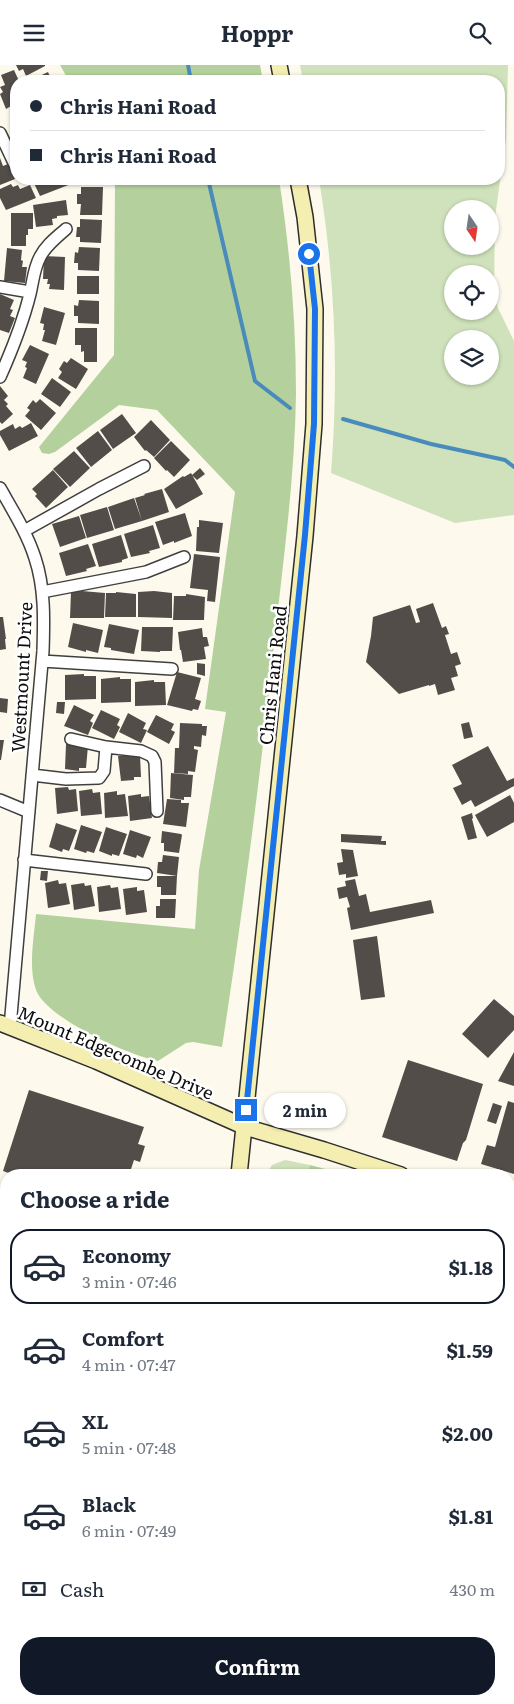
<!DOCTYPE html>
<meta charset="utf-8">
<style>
body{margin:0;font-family:Literata,serif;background:#f6f6f7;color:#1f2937;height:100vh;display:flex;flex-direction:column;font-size:19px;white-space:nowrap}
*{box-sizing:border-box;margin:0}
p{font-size:16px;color:#747a83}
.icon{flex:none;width:28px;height:28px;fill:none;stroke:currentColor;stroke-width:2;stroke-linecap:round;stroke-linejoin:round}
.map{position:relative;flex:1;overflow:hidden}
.side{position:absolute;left:0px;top:1104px;width:515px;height:536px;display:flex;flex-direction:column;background:#fff;border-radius:20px 20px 0 0;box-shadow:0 1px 4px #0004}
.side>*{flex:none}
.top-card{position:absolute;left:10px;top:10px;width:495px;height:110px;border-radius:20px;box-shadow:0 1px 4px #0004;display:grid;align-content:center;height:110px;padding:0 20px;background:#fff}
.needle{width:32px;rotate:167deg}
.tools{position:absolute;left:444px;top:135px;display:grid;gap:10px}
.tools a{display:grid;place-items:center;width:55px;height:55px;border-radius:50%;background:#fff;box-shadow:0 1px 4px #0004;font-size:25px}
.end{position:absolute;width:22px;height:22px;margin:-11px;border:6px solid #1a73e8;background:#fff;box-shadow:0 0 0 2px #fff}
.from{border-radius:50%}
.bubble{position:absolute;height:35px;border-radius:18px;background:#fff;box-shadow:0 1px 4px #0004;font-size:16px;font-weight:700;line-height:35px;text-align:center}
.top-card b{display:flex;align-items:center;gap:18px;height:48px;font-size:19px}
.top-card b+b{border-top:1px solid #e0e1e3}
.top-card i{width:12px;height:12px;background:#1f2937}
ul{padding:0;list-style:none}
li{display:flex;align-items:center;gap:15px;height:75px;margin:0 10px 8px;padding:0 10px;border:2px solid transparent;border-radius:20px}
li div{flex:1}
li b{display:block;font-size:19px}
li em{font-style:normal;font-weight:700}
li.active{border-color:#111827}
li>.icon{width:45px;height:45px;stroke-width:1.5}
h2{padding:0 20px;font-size:22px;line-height:60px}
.pay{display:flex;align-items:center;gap:12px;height:55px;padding:0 20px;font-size:19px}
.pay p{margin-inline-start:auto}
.action{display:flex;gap:10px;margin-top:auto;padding:10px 20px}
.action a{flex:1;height:58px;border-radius:20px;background:#111827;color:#fff;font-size:20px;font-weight:700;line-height:58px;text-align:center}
header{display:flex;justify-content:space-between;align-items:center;height:65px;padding:0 20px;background:#fff;font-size:22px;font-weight:700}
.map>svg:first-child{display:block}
.green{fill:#cfe2bb;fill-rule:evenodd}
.forest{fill:#b4d19d}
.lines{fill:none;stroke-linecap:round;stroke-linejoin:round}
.stream{stroke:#498cbb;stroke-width:4}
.building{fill:#534d4a}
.street-casing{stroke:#3f3f3f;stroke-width:14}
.secondary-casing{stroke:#2e2e2e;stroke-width:18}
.street{stroke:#fff;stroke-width:11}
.secondary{stroke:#f4eeb1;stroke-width:15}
.route{stroke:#1a73e8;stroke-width:6}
.labels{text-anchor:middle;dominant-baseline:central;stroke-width:5;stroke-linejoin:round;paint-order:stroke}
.street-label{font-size:18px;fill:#0c0c0c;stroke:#fff}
</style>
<header><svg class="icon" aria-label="menu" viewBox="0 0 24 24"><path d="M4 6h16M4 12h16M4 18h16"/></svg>Hoppr<svg class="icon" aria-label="search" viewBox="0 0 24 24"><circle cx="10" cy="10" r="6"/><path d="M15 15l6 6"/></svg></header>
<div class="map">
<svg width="514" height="1639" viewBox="0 0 514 1639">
<rect width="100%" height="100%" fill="#fdfaed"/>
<path class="green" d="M300,0H508L506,74L495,152L494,229L498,243L514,276V450L455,458L331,408C339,307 335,213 319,114H499V16H303ZM452,144H490V181H452ZM452,209H490V246H452ZM452,274H490V311H452Z
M285,1095L310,1100L307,1110H266L272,1100Z"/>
<path class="forest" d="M60,0H260L263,16H69Z
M115,114H279C290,185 296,256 296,328C295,416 282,503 273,590C259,722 242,852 222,982L193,977L186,978L158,996C130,991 46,953 36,925C28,902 34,873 36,849L195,864L199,805L226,647L205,644L235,427L157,345L119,340L55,387L49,389L42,388L39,382L114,290Z
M310,1100L348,1110H307Z
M202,1634H220V1639H202Z"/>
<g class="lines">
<path class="stream" d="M188,0L191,16
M208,114L255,316L290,343
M343,354L431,379L505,395L514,402"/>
</g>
<path class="building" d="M16,0H45V1L26,11L23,4L19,6Z
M14,5L19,16H16V38L6,44L0,29L3,27L0,22L5,20L1,10Z
M48,7L52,16H29Z
M16,56V69L12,58Z
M0,93L3,101L8,99L15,114L0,120Z
M32,114H68L71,119L40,131Z
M11,119L13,122L18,120L20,124L30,120L36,133L6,145L0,133V124Z
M81,122H103L102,150H80L81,139H77V129H81Z
M66,135L68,150L57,151V153L52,154L53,160L36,162L33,140Z
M11,148H33V164H28V170H26V181H11Z
M80,154L102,155L101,178L80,177V172H76L77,162H80Z
M79,182L100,183L99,206L78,205V198H74L75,187L78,188Z
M7,183L22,185L21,195L23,196L22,202H27L25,218L4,216Z
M44,191L65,192L64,225L49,224L50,219H47L48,214H43Z
M77,211H99V229H77Z
M0,229L14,235L10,244L13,245L10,251L15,253L9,268L0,265Z
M79,235L99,236V259L78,258V251H74V240L78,241Z
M44,242L65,248L56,280L42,276L45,265H43L44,259L40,258Z
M75,263H97V297H84V286L81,287V280H75Z
M30,280L49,289L36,319L23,313L27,303L25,302L27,297L22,295Z
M71,293L88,304L76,324L58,313L62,307L59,304L64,296L67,298Z
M52,313L71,327L60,342L41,329Z
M0,321L8,331L4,335L8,339L6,341L13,349L2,359L0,357Z
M40,334L56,348L41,365L25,351L30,345L27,343L33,335L36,338Z
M122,349L136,368L113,384L100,365Z
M151,355L170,375L154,392L146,385L145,386L134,372Z
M31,358L38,371L9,386L0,370V366L13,359L15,364L20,361L22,363Z
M98,366L112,385L91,402L76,383Z
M171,376L190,395L174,412L167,405L166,406L154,393Z
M74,386L90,403L70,422L53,404Z
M200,403L205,409L197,415L192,410Z
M53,405L68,422L46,443L35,431L37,429L32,424Z
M191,408L203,429L176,444L164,424L183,411L184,412Z
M162,424L169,447L142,456L135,433L145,430L144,429Z
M134,433L142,456L115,464L108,442Z
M107,442L114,465L87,473L80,450Z
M185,448L192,471L174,478V476L163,480L155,457Z
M79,451L86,473L60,482L52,459Z
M199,455L223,458L219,488L196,486L197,462H199Z
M153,460L160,483L149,486L150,488L131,492L124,469Z
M121,470L128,493L122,495V497L99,502L92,479Z
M88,479L96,501L86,504L87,506L66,511L59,488Z
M194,489L220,492L215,537L207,536L208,525L190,523Z
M82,526L105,528L104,553H70L71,527Z
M154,526L172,528V553L138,552V527Z
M116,527L136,529V552H105L106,528H116Z
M186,529L205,532L204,555H173L174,531H186Z
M433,538L442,563L446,561L449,569L445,570L451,589L457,587L461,599L455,601L458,611L451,613L455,625L438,630L435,619L429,621V620L399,629L366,597L371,571L373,552L410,540L416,558L420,557L416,544Z
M0,552H3L6,574H5L6,584L0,585Z
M73,558L103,565L98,588L86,585V587L68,582Z
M109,559L139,565L134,589L111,585V583L104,582Z
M142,562H173L172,586H160V587L141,586Z
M202,563L203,572H207L209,581L204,582L206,594L183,597L181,585H180L178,567Z
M197,598L205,599V611L197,609Z
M177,607L201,613L195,634L201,636L198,645L193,644L192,646L167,640Z
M84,609V611H96V634L65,635V610Z
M120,612V614H131V637L101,638V614Z
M154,615V617H165L166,640L135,641V617Z
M0,633L8,634L7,648L0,647Z
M57,637H65L64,649L56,648Z
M74,640L94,650L90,656L93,658L88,670L64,661Z
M101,645L120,654L117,660L120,662L114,674L92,663Z
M128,648L146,658L143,664L147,665L141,678L119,667Z
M156,650L174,659L171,665L175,667L169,679L147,667Z
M469,657L473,672L464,674L461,659Z
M180,658L202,659V661H207L206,671L202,670L201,682L194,681V684L198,685L195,707L188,706V709L174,708L175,683H179Z
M0,675H4L1,695H0Z
M66,679L88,681L86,703H79V706L65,704Z
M488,681L507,716L514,713V721L475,742L471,735L462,740L453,723L462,719L452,700Z
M140,690L141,712H134V715L121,716L118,691Z
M171,708L193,710L191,732H184V735L170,733Z
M68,722L69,725L76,724L78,746L57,749L55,723Z
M92,724L93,728L100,727L102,749L81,751L79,726Z
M117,726V730L125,729L128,751L105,753L104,728Z
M141,729V732L149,731L152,753L130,756L128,731Z
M510,730L514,738V757L487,772L475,750Z
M167,734L181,735V738H189L186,762L163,759Z
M472,748L473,753L472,754L477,773L468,775L461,752Z
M56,758L77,765L69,786L63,784L62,787L49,782Z
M81,760L102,767L94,788L87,786L86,788L74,784Z
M106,762L127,769L119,791L112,789V791L99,786Z
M130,765L151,772L143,793L137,790L136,793L123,789Z
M162,766L181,769L182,770L179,788L164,786V778H161Z
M341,769L382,771L381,776H386V780L341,777Z
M341,784L353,785L358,811L346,813V809L339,810L337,798L343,797Z
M163,790L179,792L177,811L157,808L158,797H162Z
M41,806H48L47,816L40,815Z
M157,811H177L176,830H161V822H157Z
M355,814L359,831L366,829L370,847L431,835L434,848L351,865L347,843L350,842L347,832L339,834L337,823L346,821L345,816Z
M58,815L59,819L66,818L70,839L48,843L45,818Z
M84,818L85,821L91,820L95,841L74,845L71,820Z
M110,820L111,823L118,822L121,844L99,847L97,822Z
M137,822V826L144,825L147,847L126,850L123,824Z
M160,834H176L175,853H156V841H160Z
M377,871L385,932L361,935L353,875Z
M494,934L514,951V965L488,993L462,969Z
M514,987V1021L498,1016Z
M408,995L483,1019L466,1075L463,1078L457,1096L382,1072Z
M29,1025L144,1062L138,1079L145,1081L140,1097L134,1095L129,1110H14L3,1106Z
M508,1036L514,1038V1109L481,1099L487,1080L495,1082Z
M493,1038L502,1041L496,1059L487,1056Z
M0,1122L6,1125V1135L0,1132Z
M0,1156H6V1308H0Z
M509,1260L514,1263V1281L509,1290Z
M0,1329L6,1330V1361H0Z
M509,1366H514V1408L509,1407Z
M0,1372H6V1431L0,1430Z
M511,1410L514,1414V1443L509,1437V1412Z
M0,1439H6V1501L0,1500Z
M0,1509H6V1569H0Z
M509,1518H514V1563L509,1562Z
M509,1563L514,1564V1639H501L502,1634H509Z
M0,1578H6V1634H88V1639L0,1637Z
M98,1634H120L119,1639H98Z
M263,1634H313L312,1639H262Z"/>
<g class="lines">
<defs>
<path id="street" d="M0,68L16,102
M0,222L30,227
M0,312C12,285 23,257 30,229C33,216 34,203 40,192C46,180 57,172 66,164
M0,423C13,446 27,468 35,493C45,523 44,555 43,586L10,962
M24,466L99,424L144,401
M42,527L146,507L184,492
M42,596L172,604
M71,674L106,682L141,686L152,691L155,697L157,746
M32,710L66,714L99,713L104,706L106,682
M0,735L29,747
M24,795L146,809"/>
<path id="secondary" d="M279,0L282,16
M0,958L96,996L245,1062L324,1085L401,1110
M239,1110L305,471L314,359L315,244L305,152L298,114
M509,1147L514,1149
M181,1639L182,1634"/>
</defs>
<use href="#street" class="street-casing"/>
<use href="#secondary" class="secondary-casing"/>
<use href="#street" class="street"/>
<use href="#secondary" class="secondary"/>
</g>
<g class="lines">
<path class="route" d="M246,1045L305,470L314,359L315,244L309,189"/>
</g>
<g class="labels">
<g class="street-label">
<text transform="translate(272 610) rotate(-84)">Chris Hani Road</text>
<text transform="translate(21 612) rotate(-87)">Westmount Drive</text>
<text transform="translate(116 987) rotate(23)">Mount Edgecombe Drive</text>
</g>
</g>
</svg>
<div class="tools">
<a><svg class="needle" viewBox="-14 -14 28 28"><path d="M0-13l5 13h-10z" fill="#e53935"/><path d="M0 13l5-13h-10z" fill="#747a83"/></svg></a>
<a><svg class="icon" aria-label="locate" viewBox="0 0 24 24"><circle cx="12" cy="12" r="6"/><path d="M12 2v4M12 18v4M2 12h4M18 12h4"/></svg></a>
<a><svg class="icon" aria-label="layers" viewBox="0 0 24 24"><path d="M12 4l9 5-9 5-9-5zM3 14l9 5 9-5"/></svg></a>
</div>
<i class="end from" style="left:309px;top:189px"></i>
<i class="end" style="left:246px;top:1045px"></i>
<div class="bubble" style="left:264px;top:1028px;width:82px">2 min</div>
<div class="top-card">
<b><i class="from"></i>Chris Hani Road</b>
<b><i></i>Chris Hani Road</b>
</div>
<section class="side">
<h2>Choose a ride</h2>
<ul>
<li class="active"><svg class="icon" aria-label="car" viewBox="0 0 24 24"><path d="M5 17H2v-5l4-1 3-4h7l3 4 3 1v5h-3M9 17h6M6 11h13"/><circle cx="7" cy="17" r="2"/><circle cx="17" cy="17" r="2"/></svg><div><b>Economy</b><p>3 min · 07:46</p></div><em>$1.18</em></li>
<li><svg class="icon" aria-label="car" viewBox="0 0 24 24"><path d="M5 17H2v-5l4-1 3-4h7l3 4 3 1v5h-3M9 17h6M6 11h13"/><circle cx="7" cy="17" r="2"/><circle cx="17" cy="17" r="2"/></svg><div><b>Comfort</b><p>4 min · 07:47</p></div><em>$1.59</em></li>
<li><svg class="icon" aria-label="car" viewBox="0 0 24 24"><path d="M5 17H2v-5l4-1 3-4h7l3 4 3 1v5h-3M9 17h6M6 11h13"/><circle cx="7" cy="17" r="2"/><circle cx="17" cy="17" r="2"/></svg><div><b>XL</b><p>5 min · 07:48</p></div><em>$2.00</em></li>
<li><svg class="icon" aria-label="car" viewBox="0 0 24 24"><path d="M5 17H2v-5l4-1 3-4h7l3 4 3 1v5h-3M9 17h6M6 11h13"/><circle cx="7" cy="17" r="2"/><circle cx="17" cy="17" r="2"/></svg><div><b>Black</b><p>6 min · 07:49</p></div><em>$1.81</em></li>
</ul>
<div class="pay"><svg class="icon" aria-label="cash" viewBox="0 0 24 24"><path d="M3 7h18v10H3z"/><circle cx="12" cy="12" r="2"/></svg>Cash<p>430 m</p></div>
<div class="action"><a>Confirm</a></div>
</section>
</div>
